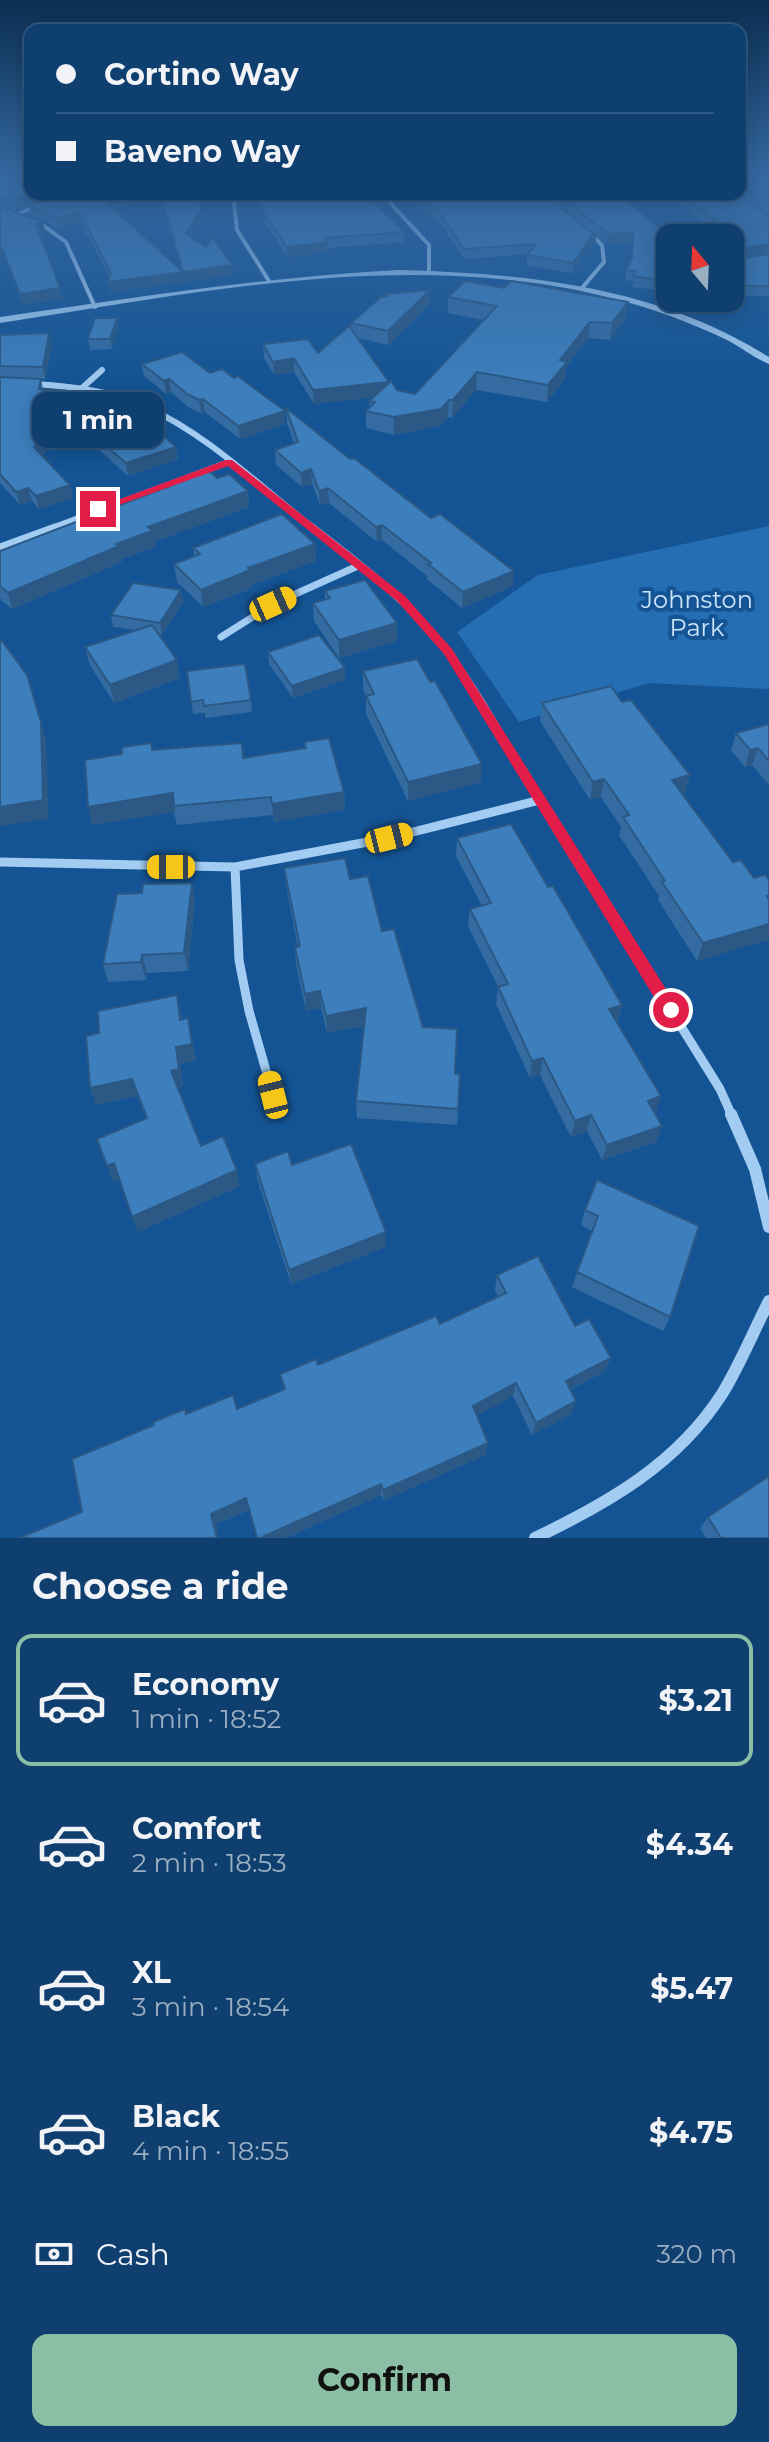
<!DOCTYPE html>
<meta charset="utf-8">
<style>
body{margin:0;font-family:Montserrat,sans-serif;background:#184674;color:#f1f3f6;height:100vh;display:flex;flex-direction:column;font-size:30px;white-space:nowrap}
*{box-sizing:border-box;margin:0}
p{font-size:26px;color:#9bafc3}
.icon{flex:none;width:44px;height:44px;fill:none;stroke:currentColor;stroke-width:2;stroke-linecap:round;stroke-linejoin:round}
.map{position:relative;height:1538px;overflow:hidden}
.drawer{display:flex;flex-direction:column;background:#0f3f6f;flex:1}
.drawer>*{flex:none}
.hud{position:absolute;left:24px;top:24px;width:722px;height:176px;border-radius:16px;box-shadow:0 4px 20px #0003,0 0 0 2px #2f5882;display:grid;align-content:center;height:176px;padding:0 32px;background:#0f3f6f}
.needle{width:52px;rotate:341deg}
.fabs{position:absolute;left:656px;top:224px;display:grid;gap:16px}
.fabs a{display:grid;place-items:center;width:88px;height:88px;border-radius:16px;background:#0f3f6f;box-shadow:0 4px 20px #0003,0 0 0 2px #2f5882;font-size:40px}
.end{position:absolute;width:36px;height:36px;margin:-18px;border:10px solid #e11d48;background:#fff;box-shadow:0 0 0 4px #fff}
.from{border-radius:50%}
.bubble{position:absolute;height:56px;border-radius:16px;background:#0f3f6f;box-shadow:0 4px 20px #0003,0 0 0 2px #2f5882;font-size:26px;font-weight:700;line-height:56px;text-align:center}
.car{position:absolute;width:24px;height:48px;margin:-24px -12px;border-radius:10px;box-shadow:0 0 6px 2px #0007;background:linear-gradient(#f5c518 24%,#345 0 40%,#f5c518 0 76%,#345 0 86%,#f5c518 0)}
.hud b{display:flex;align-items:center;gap:28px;height:76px;font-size:30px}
.hud b+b{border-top:2px solid #2f5882}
.hud i{width:20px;height:20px;background:#f1f3f6}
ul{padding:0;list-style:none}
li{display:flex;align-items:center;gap:24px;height:132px;margin:0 16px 12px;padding:0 16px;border:4px solid transparent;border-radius:16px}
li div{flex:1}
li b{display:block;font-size:30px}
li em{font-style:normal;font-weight:700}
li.on{border-color:#8abfa5}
li>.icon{width:72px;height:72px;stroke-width:1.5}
h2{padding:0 32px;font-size:36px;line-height:96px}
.pay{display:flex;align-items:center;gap:20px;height:88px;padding:0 32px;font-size:30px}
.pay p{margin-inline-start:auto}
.action{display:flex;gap:16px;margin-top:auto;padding:16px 32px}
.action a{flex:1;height:92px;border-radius:16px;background:#8abfa5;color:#111;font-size:32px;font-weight:700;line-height:92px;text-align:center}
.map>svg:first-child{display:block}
.green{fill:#266eb3}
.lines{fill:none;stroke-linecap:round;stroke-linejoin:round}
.minor-far4{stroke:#a3ccf2;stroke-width:4}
.minor-far3{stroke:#a3ccf2;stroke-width:6}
.minor-far2{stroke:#a3ccf2;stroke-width:7}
.minor-far1{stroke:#a3ccf2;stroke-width:9}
.minor{stroke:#a3ccf2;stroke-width:12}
.tertiary{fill:#a3ccf2;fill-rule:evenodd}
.wall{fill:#346ca2}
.shaded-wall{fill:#2b5884}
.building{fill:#3d7ebc;stroke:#2b5884;stroke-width:2}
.route{fill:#e11d48}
.labels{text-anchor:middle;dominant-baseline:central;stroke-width:8;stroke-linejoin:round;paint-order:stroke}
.park-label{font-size:24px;fill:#cbe4fc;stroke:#145494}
</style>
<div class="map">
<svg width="769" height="1538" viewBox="0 0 769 1538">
<rect width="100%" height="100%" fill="#145494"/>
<path class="green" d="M769,526V689L649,683L519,722L457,632L538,575Z"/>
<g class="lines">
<path class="minor-far4" d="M233,194L237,230L269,281
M387,194L392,205L429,245V270
M18,214L39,205
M37,221L66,242L95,307
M582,288L604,262L602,245L589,232"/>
<path class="minor-far3" d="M33,384C72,386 111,391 146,407C209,435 261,488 315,529
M82,388L102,370
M49,529L229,462"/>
<path class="minor-far2" d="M312,527C360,564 410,602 447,651C479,693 504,741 531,786
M0,547L55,527
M221,637L273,604L360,565"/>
<path class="minor-far1" d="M530,784L720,1089L732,1116
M0,862L235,867L389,838L540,800
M235,867L239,960L249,1011L273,1095"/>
<path class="minor" d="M731,1114L755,1169L769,1227
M535,1538C608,1503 677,1464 722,1394C740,1365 753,1332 769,1301"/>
<path class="tertiary" d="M398,270C527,273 658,287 769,357V364C754,358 741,347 727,340C698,326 667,314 637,305C429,243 209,291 0,323V317C133,298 264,277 398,270Z"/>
</g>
<path class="wall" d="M0,171H30L17,210L0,206Z
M740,171H769V296H730V238H680L681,233L713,230L671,197L628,201L668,235L680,233L679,238H670L658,290L632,287L633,281L625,280L626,270L631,261V242L607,244L546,194H738L768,216L740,194Z
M156,194L114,210L181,270L160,194H205V202H200L203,218L191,237L232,265L233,275L110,292L108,282L110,277L80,222L58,228L31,214L29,205Z
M259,194L404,232V242L329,248V252L287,257L265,223Z
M408,194H544L596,236L595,246H590L572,273L526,265L528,254L464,259L440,223L431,213L425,214Z
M0,207L43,222L45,232L40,233L60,288L62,299L23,304L5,258L0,259Z
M430,290V303L388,345L358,338L389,382L397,390L415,394L484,320L448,313V297L626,318L610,340L588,338L566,367L565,379L547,402L476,390L452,418L448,417L440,426L394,435L366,428V411L369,408V401L374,397L314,404L294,372L274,375L264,358L263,344L318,353L351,329V323L385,297V294Z
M117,318L118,328L112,349L90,350L88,339Z
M49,333L52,345L45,379H41L43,389L176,447L178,459L128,476L94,445L66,433L42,455L70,485L73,498L39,509L32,501L20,505L0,483V335Z
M142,364L210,373L234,378L285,411V424L240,439L205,412L201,413L188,407L171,392L166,394L144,376Z
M286,408L350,459L513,586L462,608L427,579V576L382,540L377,542L329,503L320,505L312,484L302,487L276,465L275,450L294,444L287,423Z
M217,478L248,491L249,507L154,542L155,547L121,559L122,562L12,609L0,599V551Z
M315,544L316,561L251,585L252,588L203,607L177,582L174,564L194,556L193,548Z
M181,590L183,602L162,635L159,634L180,678L114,703L90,665L85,647L136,630L113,627L111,615Z
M325,591L397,641L339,658L314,621L313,603L325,600Z
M268,652L345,680L293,698L269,664Z
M187,671L251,700L252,712L205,718V713L193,714Z
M363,671L481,782L408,801L366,714V696L363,689Z
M622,702L690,775L685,794H683L733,862L697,961L658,900L659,896L619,835L621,827L601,797L590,800L540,721L542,703Z
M769,724V785L752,765L745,767L731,750L736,733Z
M304,742L344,792L345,810L274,822L273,815L177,825L174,812L92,825L152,750L242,743L244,758L305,748Z
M457,838L548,887L622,1005L618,1021L616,1022L656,1112L655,1113L662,1126L656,1142L602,1160L587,1131L571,1137L540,1075L530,1078L496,1004L498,987L468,926L470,909L482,906L456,856Z
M284,868L350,879L382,931L423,1027L455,1074L458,1109L457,1125L357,1118L356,1101L364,1026L327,1033L321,1008L306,1011L296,965L295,948L298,947L286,886Z
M192,883L195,900L188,971L147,973L146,980L108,982L103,964L142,893Z
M177,995L182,1020L192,1036L196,1061L180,1064L183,1086L178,1087L201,1146L240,1186L138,1232L119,1179L113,1182L146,1118L137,1096L96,1105L90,1088L99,1033Z
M255,1164L386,1247L291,1284L257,1179Z
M585,1210L699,1226L670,1317L663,1331L572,1287L592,1231L581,1225Z
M497,1275L575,1326L611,1358L605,1371L570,1390L572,1414L532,1435L513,1396L476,1415L488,1443L485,1455L383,1501L381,1495L286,1538H257L249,1510L216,1524L219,1538H19L82,1512L187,1414L237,1409L284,1390L280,1374L318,1365L440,1324L498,1296L495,1290Z
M708,1517L769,1538H706L700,1528Z"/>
<path class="shaded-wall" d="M30,194H52L17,210L15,200Z
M131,194H156L108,213L107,203Z
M618,194H671V197L616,202Z
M431,203V213L425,214V204Z
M202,208L203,218L187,244L186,234Z
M79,212L80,222L58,228L56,219Z
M43,222L45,232L38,234L36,224Z
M633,232L631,242L607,244L608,234Z
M592,236H596L595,246H590L572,273L573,263Z
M328,242L329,252L287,257V247Z
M769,244V254L730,260V252L731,250Z
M0,248H2L5,258L0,259Z
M670,256V262L658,290L660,280Z
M232,265L233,275L184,282L183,272Z
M183,272L184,282L110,292L108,282Z
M60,288L62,299L23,304L20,294Z
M430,290V303L388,345V331Z
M628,302L626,318L610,340L612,323Z
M117,318L118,328L112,349L110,339Z
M590,322L588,338L566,367L565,379L547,402L548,385L560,360Z
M49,333L52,345L45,379L43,367Z
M294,358V372L274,375L273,362Z
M477,372L476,390L452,418L453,400Z
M169,379L171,392L166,394L164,381Z
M389,382V396L314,404L313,390Z
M203,399L205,412L201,413L199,400Z
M449,400L448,417L440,426L394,435V417Z
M285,411V424L240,439L238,426Z
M63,420L66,433L37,460L34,447Z
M176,447L178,459L128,476L126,463Z
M311,469L312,484L302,487L301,473Z
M70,485L73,498L39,509L36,496Z
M28,488L32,501L20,505L16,492Z
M328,488L329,503L320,505L319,491Z
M248,491L249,507L154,542L155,547L121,559L122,562L12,609L8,593L116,544L148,527Z
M382,525V540L377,542L376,527Z
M315,544L316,561L251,585L252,588L203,607L201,590L248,568Z
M514,571L513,586L462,608L463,592Z
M181,590L183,602L162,635L160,623Z
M397,623V641L339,658V640Z
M177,660L180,678L114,703L110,685Z
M345,668V680L293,698L292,686Z
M41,722L46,740L49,819L0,826V807Z
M758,748L752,765L745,767L750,750Z
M482,764L481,782L408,801V782Z
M690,775L685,794L668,798L672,780Z
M604,779L601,797L590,800L593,782Z
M344,792L345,810L274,822L272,804Z
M173,793L175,812L92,825L88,807Z
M192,883L195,900L188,971L184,953Z
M769,924V940L697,961L703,943Z
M142,955L147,973L146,980L141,962Z
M320,991L321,1008L306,1011L305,994Z
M622,1005L618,1021L605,1026L609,1009Z
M366,1008L367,1025L327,1033L326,1016Z
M188,1018L196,1061L180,1064L183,1086L175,1088L171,1071L176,1047Z
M543,1058L540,1075L530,1078L532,1061Z
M132,1079L137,1096L96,1105L90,1088Z
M661,1096L656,1112L643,1117L648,1101Z
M591,1115L587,1131L571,1137L575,1121Z
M662,1126L656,1142L602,1160L607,1145Z
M114,1163L119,1179L113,1182L107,1166Z
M237,1170L240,1186L138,1232L132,1217Z
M386,1232V1247L291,1284L289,1270Z
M611,1358L605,1371L561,1394L566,1381Z
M516,1383L513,1396L471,1419L473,1406Z
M576,1401L572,1414L532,1435L536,1423Z
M488,1443L485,1455L383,1501V1490Z
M381,1484V1495L286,1538H260Z
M246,1498L250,1509L216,1524L219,1538H217L211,1514Z"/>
<path class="building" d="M0,171H30V194L15,200L0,197Z
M740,171H769V206L740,183Z
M53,194H131L107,203L183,272L108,282L111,273L79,212L56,219L29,205Z
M161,194H198L202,208L186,234L206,247L213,238L232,265L183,272Z
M260,194H366L404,232L326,238L328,242L287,247L264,214Z
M416,194H544L596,236H592L573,263L527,255L536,244L464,249L440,214L431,203L425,204Z
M558,194H619L668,235L680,233L678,238H670V256L660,280L633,276L636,271L626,270L632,258L633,232L608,234Z
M681,194H738L769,216V244L731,250L730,252V238H682L681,233L726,228Z
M0,207L43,222L36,224L60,288L20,294L2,248H0Z
M769,254V286H730V258L733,260Z
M465,281L504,288L511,281L628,302L612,323L590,322L560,360L567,362L548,385L477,372L453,400H449L441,409L394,417L366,411L375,402L369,401L391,381L397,390L415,394L497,306L448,297Z
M430,290L388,331L351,323L381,297L387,296L385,294Z
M95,318H117L110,339H88Z
M349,326L389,382L313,390L294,358L273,362L263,344L308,339L318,353Z
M49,333L43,367L0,366V335Z
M182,352L210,373L222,369L234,378L238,376L285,411L238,426L203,399L199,400L187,394L169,379L164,381L142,364Z
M0,377L41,379L39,389L83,392L151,424L176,447L126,463L91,433L63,420L34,447L70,485L36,496L28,488L16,492L0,474Z
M286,408L350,459L354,458L431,518L440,514L514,571L463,592L428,564L431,563L382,525L376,527L328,488L319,491L311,469L301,473L275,450L298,442Z
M209,471L217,478L229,474L248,491L148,527L152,531L116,544L119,546L8,593L0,586V551Z
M282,514L315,544L248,568L250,570L201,590L174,564L200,554L193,548Z
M365,580L397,623L339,640L313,603L330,598L325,591Z
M133,583L181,590L160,623L111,615Z
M152,625L177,660L110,685L85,647Z
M319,635L345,668L292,686L268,652Z
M0,638L27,675L41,722L43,800L0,807Z
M417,659L430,682L435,681L482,764L408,782L366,696L374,694L363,671Z
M245,664L251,700L204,706L203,700L191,702L187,671Z
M611,686L622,702L631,700L690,775L672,780L733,862L741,860L754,878L765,875L769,880V896H767L769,900V924L703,943L662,882L665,881L623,817L629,815L604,779L593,782L542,703Z
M769,724V761L758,748L750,750L736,733Z
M329,738L344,792L272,804L271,797L174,806L173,793L88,807L85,760L122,754V747L151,743L152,750L242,743L243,758L306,748L304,742Z
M511,824L548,887L553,886L622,1005L609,1009L661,1096L648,1101L662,1126L607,1145L591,1115L575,1121L543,1058L532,1061L498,987L508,984L470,909L491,903L457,838Z
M345,858L350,879L368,876L382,931L394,929L423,1027L457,1029L455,1074H460L458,1109L356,1101L366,1008L326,1016L320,991L305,994L295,948L300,946L284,868Z
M192,883L184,953L142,955L141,962L103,964L117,894L142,893L143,884Z
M177,995L180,1020L188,1018L192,1044L176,1047L179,1069L171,1071L201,1146L223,1136L237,1170L132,1217L114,1163L107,1166L97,1139L147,1118L132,1079L90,1088L86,1036L99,1033L98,1011Z
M351,1144L386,1232L289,1270L255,1164L288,1151L292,1165Z
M597,1180L699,1226L670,1317L577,1272L598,1216L585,1210Z
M538,1256L575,1326L589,1319L611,1358L566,1381L576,1401L536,1423L516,1383L473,1406L488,1443L383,1490L381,1484L260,1538H257L246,1498L211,1514L217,1538H19L82,1512L72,1459L154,1425L153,1422L185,1409L186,1414L233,1395L237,1409L285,1389L280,1374L316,1359L318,1365L436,1316L440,1324L506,1293L497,1275Z
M769,1476V1538H721L708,1517Z"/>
<linearGradient id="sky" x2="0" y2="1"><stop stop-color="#0b2e51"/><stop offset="0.44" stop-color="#34679f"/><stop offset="1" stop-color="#34679f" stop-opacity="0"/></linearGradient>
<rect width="769" height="386" fill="url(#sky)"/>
<path class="route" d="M226,460H232L405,596L452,649L676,1005V1015H665L444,654L397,601L228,466L102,511L93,509Z"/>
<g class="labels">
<g class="park-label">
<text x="697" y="599">Johnston<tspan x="697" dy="28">Park</tspan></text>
</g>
</g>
</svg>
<div class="fabs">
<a><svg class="needle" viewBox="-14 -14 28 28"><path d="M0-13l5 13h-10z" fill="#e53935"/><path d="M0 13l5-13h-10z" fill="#9bafc3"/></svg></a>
</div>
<i class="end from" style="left:671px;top:1010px"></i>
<i class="end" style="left:98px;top:509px"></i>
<div class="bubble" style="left:32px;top:392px;width:132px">1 min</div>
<i class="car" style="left:273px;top:604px;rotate:66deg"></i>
<i class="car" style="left:389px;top:838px;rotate:76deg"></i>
<i class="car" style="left:171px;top:867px;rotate:270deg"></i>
<i class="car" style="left:273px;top:1095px;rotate:346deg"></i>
<div class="hud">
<b><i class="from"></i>Cortino Way</b>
<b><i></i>Baveno Way</b>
</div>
</div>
<section class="drawer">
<h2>Choose a ride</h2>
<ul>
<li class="on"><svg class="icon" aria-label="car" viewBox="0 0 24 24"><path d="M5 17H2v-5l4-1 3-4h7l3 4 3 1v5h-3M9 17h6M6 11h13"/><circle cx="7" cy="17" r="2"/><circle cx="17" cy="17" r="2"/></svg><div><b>Economy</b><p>1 min · 18:52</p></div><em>$3.21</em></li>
<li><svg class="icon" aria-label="car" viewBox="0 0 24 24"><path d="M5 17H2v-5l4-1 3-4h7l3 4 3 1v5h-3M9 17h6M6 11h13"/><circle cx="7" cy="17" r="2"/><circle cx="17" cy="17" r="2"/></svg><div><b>Comfort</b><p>2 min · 18:53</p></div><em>$4.34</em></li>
<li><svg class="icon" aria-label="car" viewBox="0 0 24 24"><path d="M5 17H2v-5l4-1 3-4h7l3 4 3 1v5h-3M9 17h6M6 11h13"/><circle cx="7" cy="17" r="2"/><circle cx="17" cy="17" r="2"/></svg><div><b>XL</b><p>3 min · 18:54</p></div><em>$5.47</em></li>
<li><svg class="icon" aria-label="car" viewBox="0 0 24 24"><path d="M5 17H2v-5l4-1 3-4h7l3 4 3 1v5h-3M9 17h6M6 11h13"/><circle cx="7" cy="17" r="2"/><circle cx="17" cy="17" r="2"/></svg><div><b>Black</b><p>4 min · 18:55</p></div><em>$4.75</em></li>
</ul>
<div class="pay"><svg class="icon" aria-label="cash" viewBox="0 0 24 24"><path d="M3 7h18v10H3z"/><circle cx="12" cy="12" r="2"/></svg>Cash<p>320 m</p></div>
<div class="action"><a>Confirm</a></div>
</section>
